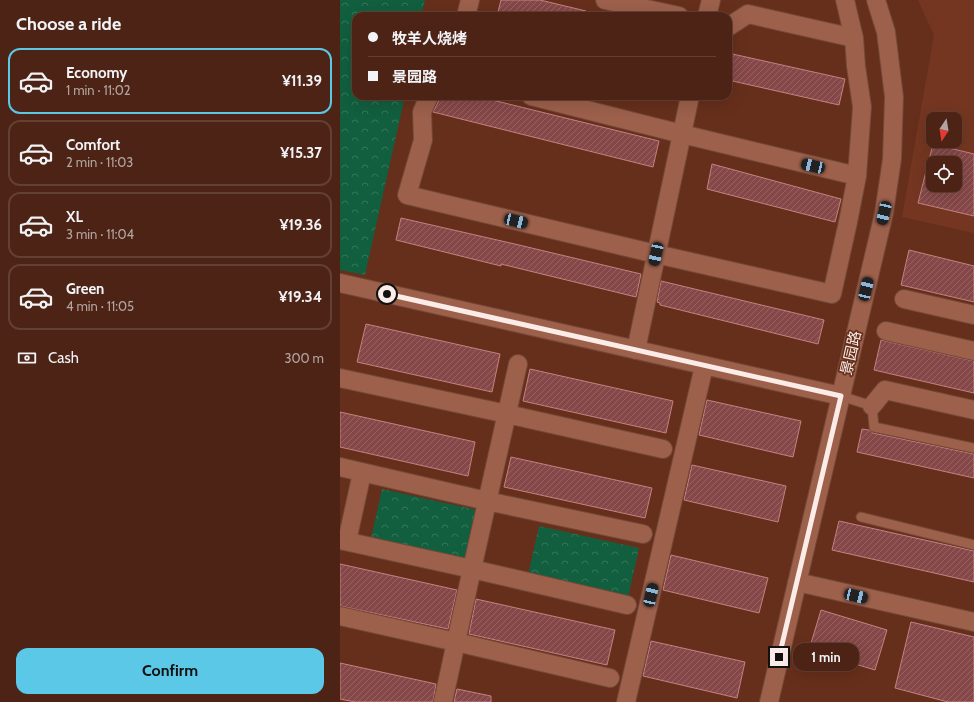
<!DOCTYPE html>
<meta charset="utf-8">
<style>
body{margin:0;font-family:Cabin,"Noto Sans SC",sans-serif;background:#532b1d;color:#f1f3f6;height:100vh;display:flex;flex-direction:column;font-size:15px;white-space:nowrap}
*{box-sizing:border-box;margin:0}
p{font-size:13px;color:#b2a4a0}
.icon{flex:none;width:22px;height:22px;fill:none;stroke:currentColor;stroke-width:2;stroke-linecap:round;stroke-linejoin:round}
.map{position:relative;flex:1;overflow:hidden}
.sheet{display:flex;flex-direction:column;background:#4c2314;width:340px}
.sheet>*{flex:none}
.banner{position:absolute;left:12px;top:12px;width:380px;height:88px;border-radius:12px;box-shadow:0 4px 16px #0002,0 0 0 1px #634034;display:grid;align-content:center;height:88px;padding:0 16px;background:#4c2314}
.needle{width:26px;rotate:192deg}
.buttons{position:absolute;left:586px;top:112px;display:grid;gap:8px}
.buttons a{display:grid;place-items:center;width:36px;height:36px;border-radius:8px;background:#4c2314;box-shadow:0 4px 16px #0002,0 0 0 1px #634034;font-size:20px}
.end{position:absolute;width:18px;height:18px;margin:-9px;border:5px solid #fbece7;background:#111;box-shadow:0 0 0 2px #111}
.from{border-radius:50%}
.bubble{position:absolute;height:28px;border-radius:12px;background:#4c2314;box-shadow:0 4px 16px #0002,0 0 0 1px #634034;font-size:13px;font-weight:700;line-height:28px;text-align:center}
.car{position:absolute;width:12px;height:24px;margin:-12px -6px;border-radius:5px;box-shadow:0 0 3px 1px #0007;background:linear-gradient(#222 24%,#8ab4d8 0 40%,#222 0 76%,#8ab4d8 0 86%,#222 0)}
.banner b{display:flex;align-items:center;gap:14px;height:38px;font-size:15px}
.banner b+b{border-top:1px solid #634034}
.banner i{width:10px;height:10px;background:#f1f3f6}
ul{padding:0;list-style:none}
li{display:flex;align-items:center;gap:12px;height:66px;margin:0 8px 6px;padding:0 8px;border:2px solid #634034;border-radius:12px}
li div{flex:1}
li b{display:block;font-size:15px}
li em{font-style:normal;font-weight:700}
li.selected{border-color:#5bc8e7}
li>.icon{width:36px;height:36px;stroke-width:1.5}
h2{padding:0 16px;font-size:18px;line-height:48px}
.pay{display:flex;align-items:center;gap:10px;height:44px;padding:0 16px;font-size:15px}
.pay p{margin-inline-start:auto}
.cta{display:flex;gap:8px;margin-top:auto;padding:8px 16px}
.cta a{flex:1;height:46px;border-radius:12px;background:#5bc8e7;color:#111;font-size:16px;font-weight:700;line-height:46px;text-align:center}
main{display:flex;flex:1;min-height:0}
.map>svg:first-child{display:block}
.built{fill:#743620;fill-rule:evenodd}
.forest{fill:url(#forest-crowns)}
.building{fill:url(#building-hatch);stroke:#c68181;fill-rule:evenodd}
.lines{fill:none;stroke-linecap:round;stroke-linejoin:round}
.service-casing{stroke:#734838;stroke-width:11}
.minor-casing{stroke:#734838;stroke-width:20}
.service{stroke:#9c604b;stroke-width:9}
.minor{stroke:#9c604b;stroke-width:18}
.route{stroke:#fbece7;stroke-width:5}
.labels{text-anchor:middle;dominant-baseline:central;stroke-width:3.5;stroke-linejoin:round;paint-order:stroke}
.street-label{font-size:15px;fill:#fbece7;stroke:#662f1b}
</style>
<main>
<section class="sheet">
<h2>Choose a ride</h2>
<ul>
<li class="selected"><svg class="icon" aria-label="car" viewBox="0 0 24 24"><path d="M5 17H2v-5l4-1 3-4h7l3 4 3 1v5h-3M9 17h6M6 11h13"/><circle cx="7" cy="17" r="2"/><circle cx="17" cy="17" r="2"/></svg><div><b>Economy</b><p>1 min · 11:02</p></div><em>¥11.39</em></li>
<li><svg class="icon" aria-label="car" viewBox="0 0 24 24"><path d="M5 17H2v-5l4-1 3-4h7l3 4 3 1v5h-3M9 17h6M6 11h13"/><circle cx="7" cy="17" r="2"/><circle cx="17" cy="17" r="2"/></svg><div><b>Comfort</b><p>2 min · 11:03</p></div><em>¥15.37</em></li>
<li><svg class="icon" aria-label="car" viewBox="0 0 24 24"><path d="M5 17H2v-5l4-1 3-4h7l3 4 3 1v5h-3M9 17h6M6 11h13"/><circle cx="7" cy="17" r="2"/><circle cx="17" cy="17" r="2"/></svg><div><b>XL</b><p>3 min · 11:04</p></div><em>¥19.36</em></li>
<li><svg class="icon" aria-label="car" viewBox="0 0 24 24"><path d="M5 17H2v-5l4-1 3-4h7l3 4 3 1v5h-3M9 17h6M6 11h13"/><circle cx="7" cy="17" r="2"/><circle cx="17" cy="17" r="2"/></svg><div><b>Green</b><p>4 min · 11:05</p></div><em>¥19.34</em></li>
</ul>
<div class="pay"><svg class="icon" aria-label="cash" viewBox="0 0 24 24"><path d="M3 7h18v10H3z"/><circle cx="12" cy="12" r="2"/></svg>Cash<p>300 m</p></div>
<div class="cta"><a>Confirm</a></div>
</section>
<div class="map">
<svg width="634" height="702" viewBox="0 0 634 702">
<defs>
<pattern id="forest-crowns" width="20" height="18" patternUnits="userSpaceOnUse"><rect width="20" height="18" fill="#115f3e"/><path d="M2 6a3 3 0 1 1 6 0M12 15a3 3 0 1 1 6 0" fill="none" stroke="#35765a"/></pattern>
<pattern id="building-hatch" width="6" height="6" patternUnits="userSpaceOnUse"><rect width="6" height="6" fill="#854748"/><path d="M-1 1l2-2M0 6l6-6M5 7l2-2" fill="none" stroke="#976262"/></pattern>
</defs>
<rect width="100%" height="100%" fill="#662f1b"/>
<path class="built" d="M578,0H634V233L562,217L594,35ZM593,119H615V141H593ZM593,163H615V185H593Z"/>
<path class="forest" d="M0,0H85L81,16H16V96H65L25,275L0,270Z
M42,489L137,510L125,565L30,543Z
M199,526L299,548L287,602L187,580Z"/>
<path class="building" d="M161,0H200L246,11L245,16H157Z
M388,53L505,79L499,105L388,80Z
M99,96H136L319,141L313,167L93,112L99,100Z
M593,144L634,154V216L578,203ZM593,163H615V185H593Z
M372,164L501,199L495,222L367,189Z
M61,218L179,245L301,274L296,297L161,264V266L56,240Z
M569,250L634,266V302L561,285Z
M321,281L484,320L478,344L320,305V303L317,302Z
M26,324L160,354L152,392L17,362Z
M541,340L634,361V393L534,370Z
M190,369L333,401L326,433L183,401Z
M367,400L461,421L453,457L359,435Z
M0,412L135,442L128,476L0,447Z
M522,429L529,430L533,433L634,454V478L517,452Z
M171,457L312,488L305,518L164,487Z
M352,465L446,486L438,522L344,500Z
M499,521L634,551V582L492,550Z
M331,555L428,578L419,613L323,590Z
M0,564L117,590L108,629L0,606Z
M136,599L275,630L267,665L129,634Z
M481,610L547,630L535,670L469,650Z
M571,622L634,637V702H608L555,688Z
M311,641L405,662L397,698L303,676Z
M0,663L96,684L93,702H15L0,699Z
M117,689L151,696V702H114Z"/>
<g class="lines">
<defs>
<path id="service" d="M501,396L532,406L534,427L634,448
M521,517L634,545"/>
<path id="minor" d="M265,0L339,16
M126,16L130,0
M367,16L371,0
M388,27L408,14L514,38
M89,96L82,112L83,140L67,195L316,254L492,294L508,222L517,176L522,107L516,66L514,38L505,0
M191,96L342,134L517,176
M0,283L501,396
M564,299L634,315
M546,331L634,351
M296,350L350,96
M0,378L167,414L323,449
M532,406L545,390L634,410
M0,467L147,501L303,534
M0,540L132,569L178,364
M7,541L22,473
M457,582L634,622
M0,616L116,642L103,702
M270,678L116,642L132,569L287,605
M286,702L364,366
M429,702L544,213L552,159L554,97L546,32L536,0"/>
</defs>
<use href="#service" class="service-casing"/>
<use href="#minor" class="minor-casing"/>
<use href="#service" class="service"/>
<use href="#minor" class="minor"/>
</g>
<g class="lines">
<path class="route" d="M47,294L501,396L439,657"/>
</g>
<g class="labels">
<g class="street-label">
<text transform="translate(511 353) rotate(-77)">景园路</text>
</g>
</g>
</svg>
<div class="buttons">
<a><svg class="needle" viewBox="-14 -14 28 28"><path d="M0-13l5 13h-10z" fill="#e53935"/><path d="M0 13l5-13h-10z" fill="#b2a4a0"/></svg></a>
<a><svg class="icon" aria-label="locate" viewBox="0 0 24 24"><circle cx="12" cy="12" r="6"/><path d="M12 2v4M12 18v4M2 12h4M18 12h4"/></svg></a>
</div>
<i class="end from" style="left:47px;top:294px"></i>
<i class="end" style="left:439px;top:657px"></i>
<div class="bubble" style="left:453px;top:643px;width:66px">1 min</div>
<i class="car" style="left:473px;top:166px;rotate:283deg"></i>
<i class="car" style="left:544px;top:213px;rotate:193deg"></i>
<i class="car" style="left:176px;top:221px;rotate:103deg"></i>
<i class="car" style="left:316px;top:254px;rotate:192deg"></i>
<i class="car" style="left:526px;top:289px;rotate:13deg"></i>
<i class="car" style="left:311px;top:595px;rotate:13deg"></i>
<i class="car" style="left:516px;top:596px;rotate:103deg"></i>
<div class="banner">
<b><i class="from"></i>牧羊人烧烤</b>
<b><i></i>景园路</b>
</div>
</div>
</main>
